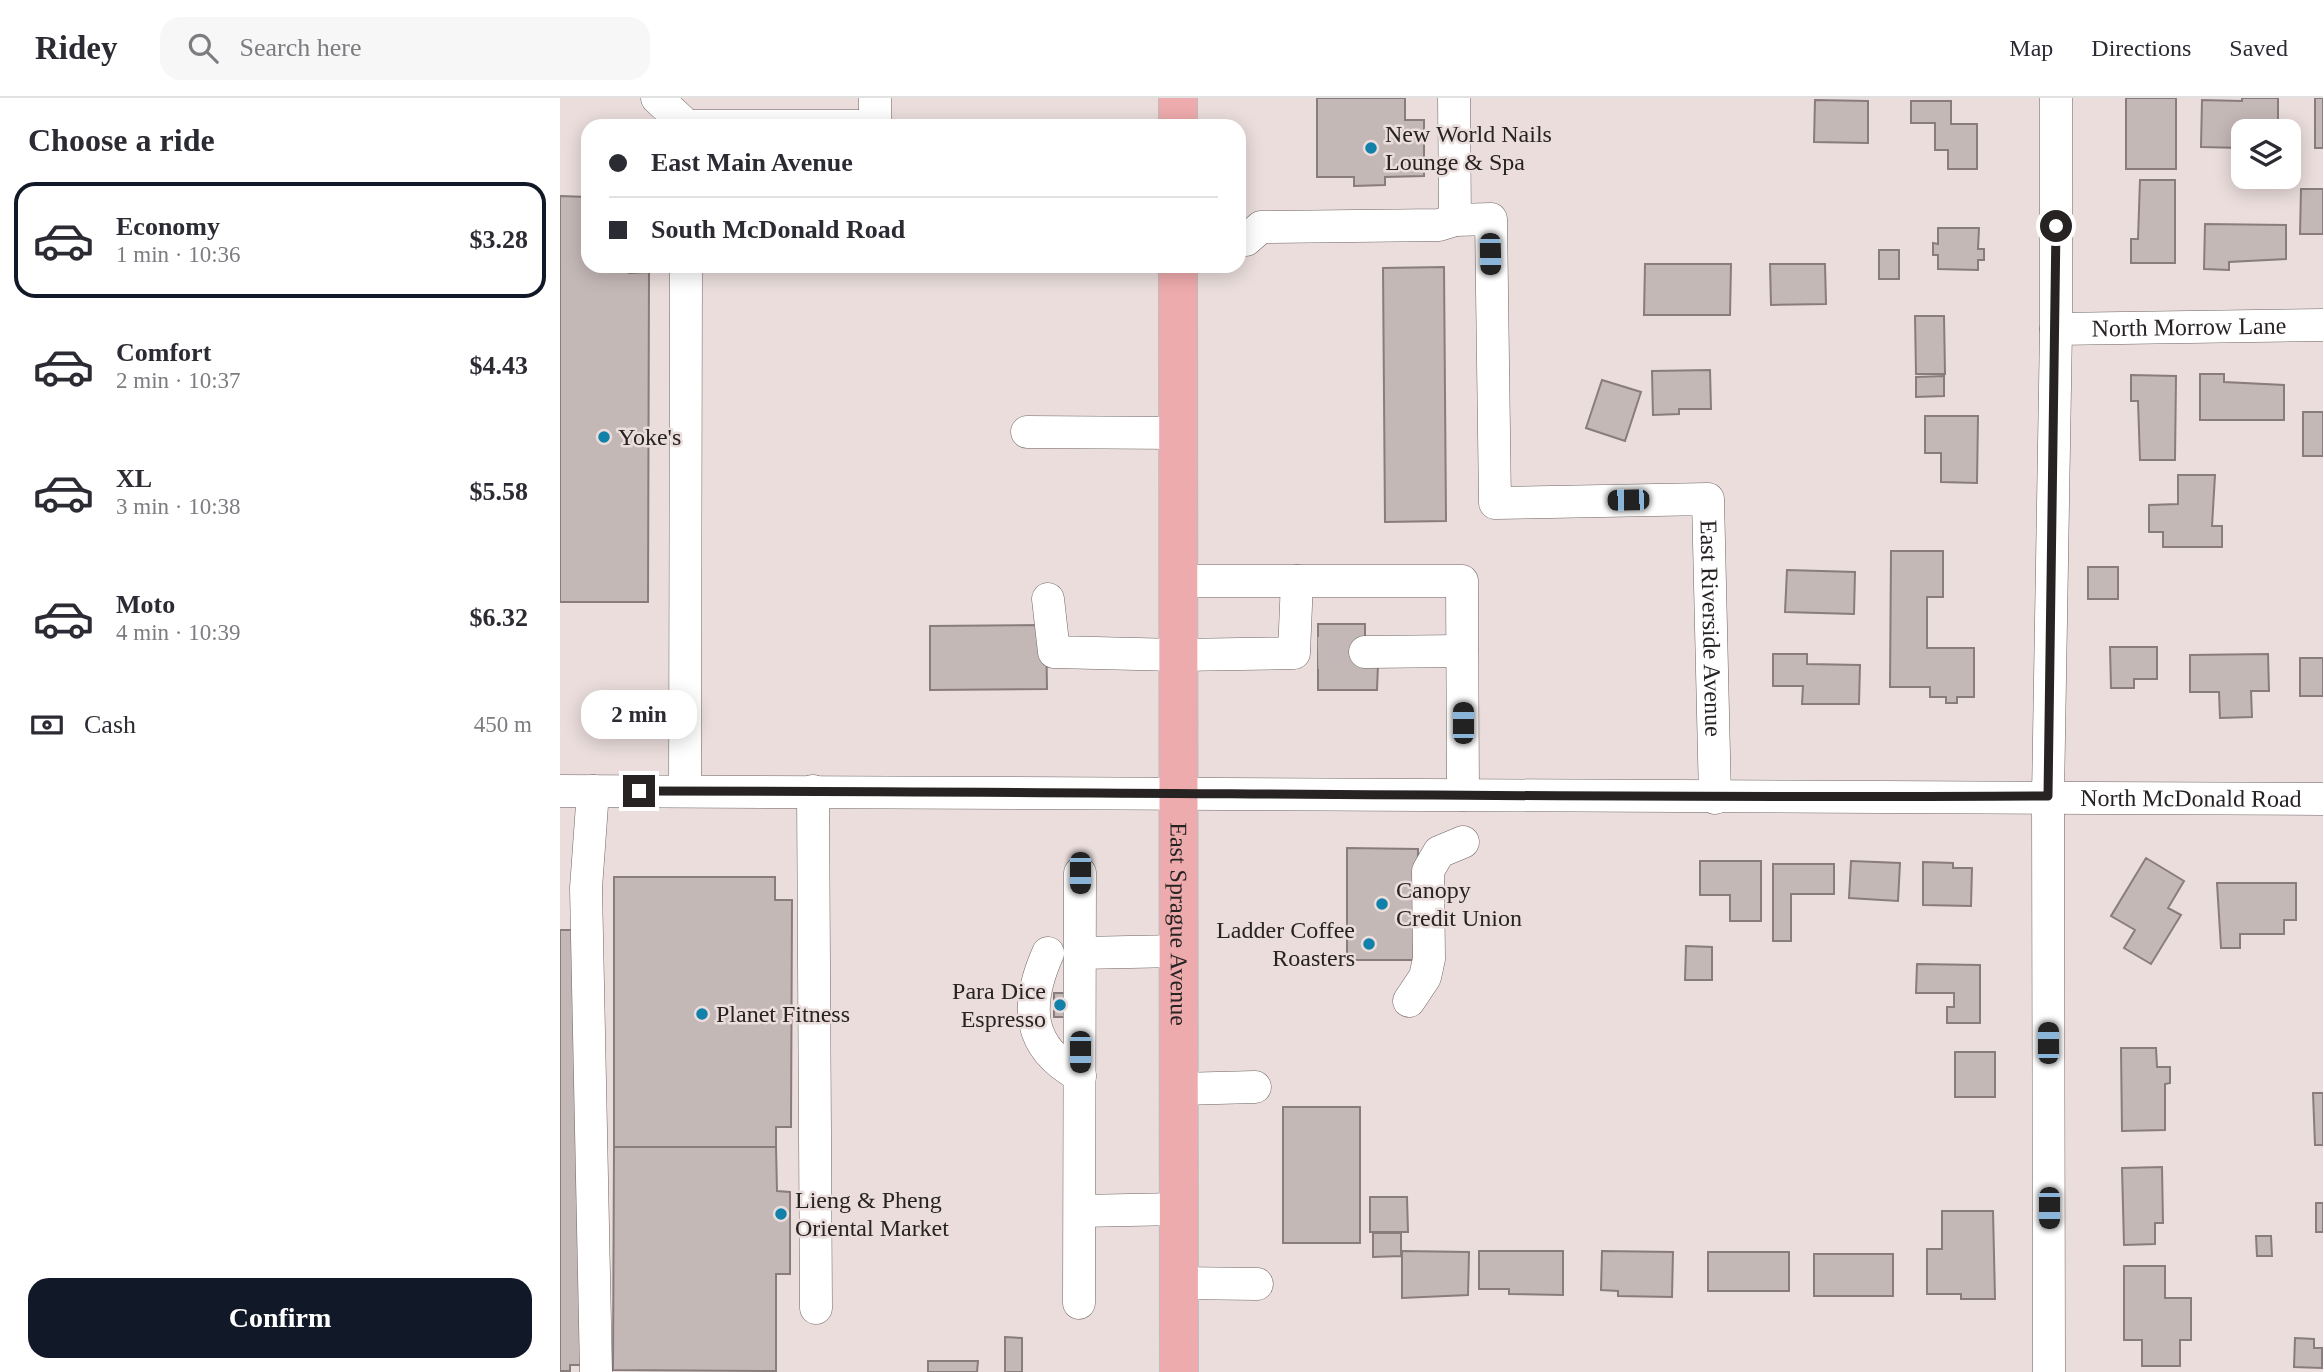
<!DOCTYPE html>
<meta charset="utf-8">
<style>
body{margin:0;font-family:Georgia,serif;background:#f7f7f7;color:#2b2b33;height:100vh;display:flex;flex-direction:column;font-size:26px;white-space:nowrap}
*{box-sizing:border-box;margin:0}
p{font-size:23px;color:#7c7c81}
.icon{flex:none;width:38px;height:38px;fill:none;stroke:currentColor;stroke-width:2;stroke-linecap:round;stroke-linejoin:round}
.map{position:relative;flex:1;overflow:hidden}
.drawer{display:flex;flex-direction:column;background:#fff;width:560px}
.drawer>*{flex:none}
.banner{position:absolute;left:21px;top:21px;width:665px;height:154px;border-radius:21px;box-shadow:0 4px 18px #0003;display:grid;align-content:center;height:154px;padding:0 28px;background:#fff}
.controls{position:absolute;left:1671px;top:21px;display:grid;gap:14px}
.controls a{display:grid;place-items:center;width:70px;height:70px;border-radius:14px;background:#fff;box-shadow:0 4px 18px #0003;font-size:35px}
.end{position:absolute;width:32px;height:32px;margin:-16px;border:9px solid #282323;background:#fff;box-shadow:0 0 0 4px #fff}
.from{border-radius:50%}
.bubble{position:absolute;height:49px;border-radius:21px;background:#fff;box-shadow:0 4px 18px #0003;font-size:23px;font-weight:600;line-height:49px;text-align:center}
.car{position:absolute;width:21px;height:42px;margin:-21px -10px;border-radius:9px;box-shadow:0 0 5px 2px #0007;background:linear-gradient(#222 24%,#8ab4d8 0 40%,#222 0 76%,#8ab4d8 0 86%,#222 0)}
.banner b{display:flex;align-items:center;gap:24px;height:66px;font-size:26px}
.banner b+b{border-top:2px solid #e1e1e2}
.banner i{width:18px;height:18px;background:#2b2b33}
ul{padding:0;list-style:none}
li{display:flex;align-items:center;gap:21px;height:116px;margin:0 14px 10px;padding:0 14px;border:4px solid transparent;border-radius:21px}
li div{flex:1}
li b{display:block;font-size:26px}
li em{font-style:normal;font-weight:600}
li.current{border-color:#111827}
li>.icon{width:63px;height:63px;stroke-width:1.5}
h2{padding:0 28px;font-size:32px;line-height:84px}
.pay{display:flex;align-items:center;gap:18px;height:77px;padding:0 28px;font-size:26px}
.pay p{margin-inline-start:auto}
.cta{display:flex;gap:14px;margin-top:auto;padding:14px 28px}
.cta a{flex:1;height:80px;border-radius:21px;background:#111827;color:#fff;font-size:28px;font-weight:600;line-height:80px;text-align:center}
header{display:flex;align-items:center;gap:42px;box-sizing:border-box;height:98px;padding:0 35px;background:#fff;border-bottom:2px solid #e1e1e2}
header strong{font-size:33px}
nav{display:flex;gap:38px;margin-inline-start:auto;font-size:24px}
.search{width:490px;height:63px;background:#f7f7f7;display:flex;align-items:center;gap:18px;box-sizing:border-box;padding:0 24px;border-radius:21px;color:#7c7c81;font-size:26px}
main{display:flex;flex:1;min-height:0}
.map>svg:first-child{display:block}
.building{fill:#c4b8b7;stroke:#887c7c;stroke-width:2}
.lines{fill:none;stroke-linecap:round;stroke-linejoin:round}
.minor-tunnel{stroke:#c3b8b7;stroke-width:32;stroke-dasharray:32 16;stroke-linecap:butt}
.minor-casing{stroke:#6f6464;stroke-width:33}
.major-casing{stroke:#bebdbd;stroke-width:40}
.minor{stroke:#fff;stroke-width:32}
.major{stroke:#eeabad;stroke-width:38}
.route{stroke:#282323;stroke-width:9}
.poi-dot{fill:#1181a9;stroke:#eadddc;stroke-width:2.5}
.labels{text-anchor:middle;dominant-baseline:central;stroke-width:5;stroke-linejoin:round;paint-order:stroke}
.poi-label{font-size:24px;fill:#282323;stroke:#eadddc;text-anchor:start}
.street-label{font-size:24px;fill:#282323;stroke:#eadddc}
</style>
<header>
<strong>Ridey</strong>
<div class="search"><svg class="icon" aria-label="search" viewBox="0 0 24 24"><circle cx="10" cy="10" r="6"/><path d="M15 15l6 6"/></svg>Search here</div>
<nav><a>Map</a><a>Directions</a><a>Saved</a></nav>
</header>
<main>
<section class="drawer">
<h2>Choose a ride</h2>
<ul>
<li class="current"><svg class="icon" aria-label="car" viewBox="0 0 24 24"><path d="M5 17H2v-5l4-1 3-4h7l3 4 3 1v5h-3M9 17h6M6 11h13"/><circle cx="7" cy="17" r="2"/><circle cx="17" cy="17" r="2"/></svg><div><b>Economy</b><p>1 min · 10:36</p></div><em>$3.28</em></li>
<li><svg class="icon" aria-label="car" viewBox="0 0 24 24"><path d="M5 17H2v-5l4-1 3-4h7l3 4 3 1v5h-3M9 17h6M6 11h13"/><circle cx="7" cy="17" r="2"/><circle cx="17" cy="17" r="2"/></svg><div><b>Comfort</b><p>2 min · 10:37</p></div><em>$4.43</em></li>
<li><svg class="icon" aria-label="car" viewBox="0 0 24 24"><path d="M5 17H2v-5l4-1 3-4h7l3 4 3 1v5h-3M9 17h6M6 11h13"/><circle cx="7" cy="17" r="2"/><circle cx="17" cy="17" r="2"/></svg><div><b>XL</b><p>3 min · 10:38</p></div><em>$5.58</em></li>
<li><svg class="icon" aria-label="car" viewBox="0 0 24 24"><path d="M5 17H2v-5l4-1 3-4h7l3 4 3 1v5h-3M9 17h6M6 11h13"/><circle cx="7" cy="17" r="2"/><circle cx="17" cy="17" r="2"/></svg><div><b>Moto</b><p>4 min · 10:39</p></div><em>$6.32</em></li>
</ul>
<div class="pay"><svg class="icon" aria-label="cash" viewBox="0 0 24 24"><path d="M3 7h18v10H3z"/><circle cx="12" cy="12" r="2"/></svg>Cash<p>450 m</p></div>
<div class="cta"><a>Confirm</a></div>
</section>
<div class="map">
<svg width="1763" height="1274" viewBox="0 0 1763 1274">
<rect width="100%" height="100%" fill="#eadddc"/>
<path class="building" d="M757,0H845V22H864V78L825,79V87L794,88V79H757Z
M1566,0H1616V71H1566Z
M1682,0H1718V33H1684V50L1641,49L1642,2L1682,3Z
M1755,0H1763V50H1755Z
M1255,2L1308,3V45L1254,44Z
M1351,3H1391V26H1417V71H1388V52H1375V25H1351Z
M1580,82H1615V165H1571V141H1578Z
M1741,91H1763V136H1740Z
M0,98L28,99V168H69V175L89,174L88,504H0Z
M1645,126L1726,127V161L1669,164V172L1644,171Z
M1378,130H1419L1418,151H1424V162H1418V172L1378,171V157H1373V145L1378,146Z
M1319,152H1339V181H1319Z
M1085,166H1171L1170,217H1084Z
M1210,166H1265L1266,206L1211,207Z
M884,169L886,423L825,424L823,170Z
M1355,218H1384L1385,276H1356Z
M1150,272L1151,311H1119V316L1093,317L1092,273Z
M1640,276H1664V284L1724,287V322H1640Z
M1571,277L1616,278L1615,362H1580L1578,303H1571Z
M1384,278V298L1356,299V279Z
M1042,282L1081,294L1065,343L1026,330Z
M1743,314H1763V358H1743Z
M1365,318H1418L1417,385L1381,384V355H1365Z
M1618,377H1655L1652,428H1662V449H1603V434H1589V407L1618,406Z
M1331,453H1383V499H1367V550H1414V599H1397V605H1386V599H1370V589H1330Z
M1528,469H1558V501H1528Z
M1227,472L1295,474L1294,516L1225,514Z
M758,526H805V566H818L817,592H758Z
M486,527L487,591L370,592V528Z
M1550,549H1597V581H1574V590H1551Z
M1213,556H1247V566L1300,567L1299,606H1242L1243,588H1213Z
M1708,556L1709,593H1691L1692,619L1660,620L1659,594H1630V557Z
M1740,560H1763V598H1740Z
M787,750L858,751L857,862H787Z
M1586,760L1624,783L1608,810L1621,817L1591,866L1564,850L1575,832L1551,818Z
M1140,763H1201V823H1170V797H1140Z
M1291,763L1340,765L1338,803L1289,800Z
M1363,764L1393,765V770H1412L1411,808L1363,807Z
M1213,766H1274V796H1231V843H1213Z
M54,779H215V802H232L231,1029H216V1049H54Z
M1657,785H1736V822H1724V836H1680V850H1661Z
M0,832H22L24,1267H10V1273H0Z
M1126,848L1152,849V882H1125Z
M1357,866L1420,867V925H1387V909H1394V895H1356Z
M494,895H507V919H494Z
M1561,950H1596L1597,969H1610V985L1605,986V1032L1562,1033Z
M1395,954H1435V999H1395Z
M1753,995H1763V1047H1755Z
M723,1009H800V1145H723Z
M54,1049H216L217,1093L230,1094V1176H216V1273L53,1272Z
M1602,1069L1603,1125H1595V1146L1564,1147L1562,1070Z
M810,1099H847L848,1134H810Z
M1756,1105H1763V1134H1756Z
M1382,1113H1433L1435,1201H1401V1196H1367V1151H1382Z
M813,1135H841V1158L813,1159Z
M1696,1138H1711L1712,1158H1697Z
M842,1153L909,1154L908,1197L842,1200Z
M919,1153H1003V1197L949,1196V1191H919Z
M1042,1153L1113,1154L1112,1199L1058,1198V1193L1041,1192Z
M1148,1154H1229V1193H1148Z
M1254,1156H1333V1198H1254Z
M1564,1168H1605V1200H1631V1242H1620V1268H1582V1242H1564Z
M445,1239L462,1240V1274H445Z
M1735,1240L1754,1241V1250H1762V1270L1734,1269Z
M368,1263H418L417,1274H368Z"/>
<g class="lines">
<path class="minor-tunnel" d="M758,555L805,554"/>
<defs>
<g id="minor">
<path d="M97,0L126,27"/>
<path d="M894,0L895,122"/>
<path d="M126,28H308"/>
<path d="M315,28V0"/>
<path id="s1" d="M679,142H686L701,129L879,127L895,122L931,121L935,405L1148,401L1155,700"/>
<path id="s2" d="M1496,231L1763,227"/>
<path d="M467,334L618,335"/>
<path d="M618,483H902L903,697"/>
<path d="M488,501L494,554L618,557L734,555L737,483"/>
<path d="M805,554L902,553"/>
<path id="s3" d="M0,693L1763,701"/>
<path d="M33,693L26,790L36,1274"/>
<path d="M125,693L126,168"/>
<path d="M253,693L256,1210"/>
<path d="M488,855C465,907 466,949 520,978"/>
<path d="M520,855L619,853"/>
<path d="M849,903L865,879L869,861L868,773L879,754L903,744"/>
<path d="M619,991L695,989"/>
<path d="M520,1113L619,1111"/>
<path d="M619,1185L697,1186"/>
<path d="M519,1205L520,775"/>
<path d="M1489,1274L1488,698L1496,231V0"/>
</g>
<g id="major">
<path d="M618,0V28"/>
<path id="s4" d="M618,168L619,1274"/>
</g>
</defs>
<use href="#minor" class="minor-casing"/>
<use href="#major" class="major-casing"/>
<use href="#minor" class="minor"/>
<use href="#major" class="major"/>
</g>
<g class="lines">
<path class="route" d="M79,693C548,693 1018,701 1488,698L1496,128"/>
</g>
<g class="poi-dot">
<circle cx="811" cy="50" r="7"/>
<circle cx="44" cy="339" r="7"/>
<circle cx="822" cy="806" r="7"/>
<circle cx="809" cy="846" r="7"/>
<circle cx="500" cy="907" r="7"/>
<circle cx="142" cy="916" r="7"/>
<circle cx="221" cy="1116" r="7"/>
</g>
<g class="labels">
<g class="poi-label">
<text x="825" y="36">New World Nails<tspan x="825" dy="28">Lounge &amp; Spa</tspan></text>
<text x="58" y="339">Yoke's</text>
<text x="836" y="792">Canopy<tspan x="836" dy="28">Credit Union</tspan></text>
<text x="795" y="832" text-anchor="end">Ladder Coffee<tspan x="795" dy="28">Roasters</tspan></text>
<text x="486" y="893" text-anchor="end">Para Dice<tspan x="486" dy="28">Espresso</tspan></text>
<text x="156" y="916">Planet Fitness</text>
<text x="235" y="1102">Lieng &amp; Pheng<tspan x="235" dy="28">Oriental Market</tspan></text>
</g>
<g class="street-label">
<text stroke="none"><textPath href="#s2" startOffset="133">North Morrow Lane</textPath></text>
<text stroke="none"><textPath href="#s1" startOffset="884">East Riverside Avenue</textPath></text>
<text stroke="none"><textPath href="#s3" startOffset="1631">North McDonald Road</textPath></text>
<text stroke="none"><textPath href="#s4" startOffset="658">East Sprague Avenue</textPath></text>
</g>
</g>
</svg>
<div class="controls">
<a><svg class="icon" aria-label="layers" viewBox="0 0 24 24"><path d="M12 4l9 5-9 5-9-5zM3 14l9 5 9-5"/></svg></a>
</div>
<i class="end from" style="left:1496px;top:128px"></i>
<i class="end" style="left:79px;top:693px"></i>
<div class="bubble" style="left:21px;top:592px;width:116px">2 min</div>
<i class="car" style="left:930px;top:156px;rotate:179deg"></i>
<i class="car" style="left:1068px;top:402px;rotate:269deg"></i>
<i class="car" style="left:903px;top:625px;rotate:0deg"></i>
<i class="car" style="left:520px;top:775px;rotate:180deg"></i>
<i class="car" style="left:1488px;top:945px;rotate:0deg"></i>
<i class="car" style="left:520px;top:954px;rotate:180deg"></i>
<i class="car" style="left:1489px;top:1110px;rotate:180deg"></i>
<div class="banner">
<b><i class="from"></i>East Main Avenue</b>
<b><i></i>South McDonald Road</b>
</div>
</div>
</main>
